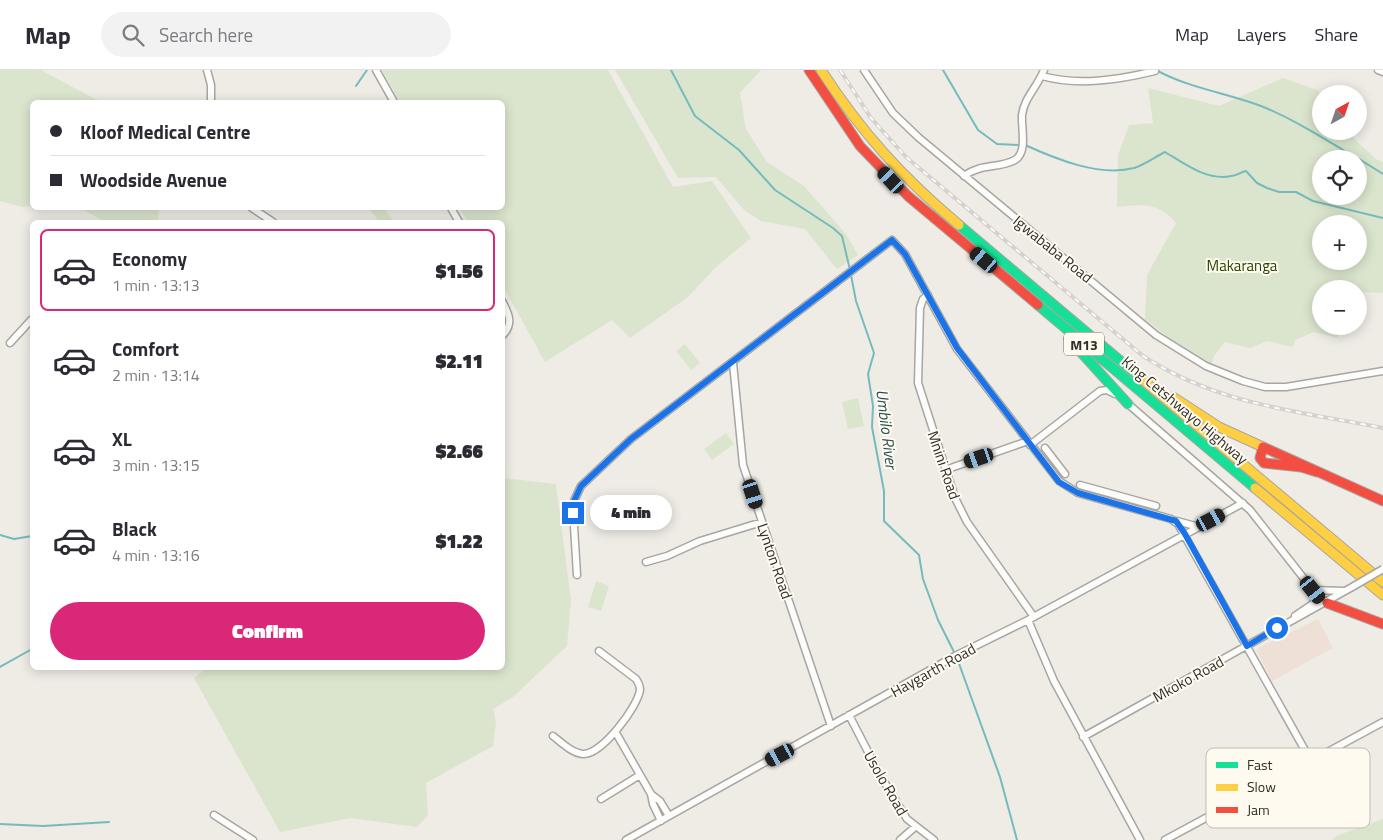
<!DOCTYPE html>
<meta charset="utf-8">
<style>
body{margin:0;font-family:"Titillium Web",sans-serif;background:#f2f2f3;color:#2b2b33;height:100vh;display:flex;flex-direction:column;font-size:19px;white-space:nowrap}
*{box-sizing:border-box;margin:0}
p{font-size:16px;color:#7c7c81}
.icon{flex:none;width:28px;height:28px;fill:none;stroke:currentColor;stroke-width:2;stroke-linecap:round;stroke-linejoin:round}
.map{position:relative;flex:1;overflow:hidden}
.panel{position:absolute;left:30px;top:150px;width:475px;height:450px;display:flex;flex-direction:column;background:#fff;border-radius:8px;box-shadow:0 2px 12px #0003}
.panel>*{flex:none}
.hud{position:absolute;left:30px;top:30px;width:475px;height:110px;border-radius:8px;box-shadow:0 2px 12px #0003;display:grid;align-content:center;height:110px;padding:0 20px;background:#fff}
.needle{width:32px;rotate:40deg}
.fabs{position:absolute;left:1312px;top:15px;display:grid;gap:10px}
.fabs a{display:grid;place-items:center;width:55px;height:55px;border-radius:50%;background:#fff;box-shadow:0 2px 12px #0003;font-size:25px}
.end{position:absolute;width:22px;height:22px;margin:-11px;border:6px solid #1a73e8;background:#fff;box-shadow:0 0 0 2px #fff}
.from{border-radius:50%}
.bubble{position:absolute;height:35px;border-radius:18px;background:#fff;box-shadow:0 2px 12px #0003;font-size:16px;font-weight:800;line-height:35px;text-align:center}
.car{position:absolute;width:15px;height:30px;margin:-15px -8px;border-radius:6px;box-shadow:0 0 4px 1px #0007;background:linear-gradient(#222 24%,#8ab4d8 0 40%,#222 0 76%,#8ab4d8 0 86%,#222 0)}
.hud b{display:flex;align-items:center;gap:18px;height:48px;font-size:19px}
.hud b+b{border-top:1px solid #e1e1e2}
.hud i{width:12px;height:12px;background:#2b2b33}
ul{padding:9px 0 0;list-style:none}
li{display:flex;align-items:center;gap:15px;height:82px;margin:0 10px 8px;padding:0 10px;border:2px solid transparent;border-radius:8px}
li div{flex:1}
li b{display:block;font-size:19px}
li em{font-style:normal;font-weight:800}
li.active{border-color:#db2777}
li>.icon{width:45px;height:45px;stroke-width:1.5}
.button{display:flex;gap:10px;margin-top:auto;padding:10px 20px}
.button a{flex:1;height:58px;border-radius:30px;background:#db2777;color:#fff;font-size:20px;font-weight:800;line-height:58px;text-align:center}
header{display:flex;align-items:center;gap:30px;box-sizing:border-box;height:70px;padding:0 25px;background:#fff;border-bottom:1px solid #e1e1e2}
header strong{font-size:24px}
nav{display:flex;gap:28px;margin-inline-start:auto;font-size:18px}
.search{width:350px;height:45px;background:#f2f2f3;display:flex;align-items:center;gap:12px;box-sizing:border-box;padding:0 18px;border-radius:28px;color:#7c7c81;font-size:19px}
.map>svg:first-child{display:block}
.medical{fill:#eee0d7}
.green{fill:#dbe5cd;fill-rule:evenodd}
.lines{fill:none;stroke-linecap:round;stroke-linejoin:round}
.stream{stroke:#75bbbe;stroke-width:2}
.street-casing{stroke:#a8a6a0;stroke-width:9}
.fast-casing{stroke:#a8a6a0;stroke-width:11}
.slow-casing{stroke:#a8a6a0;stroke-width:11}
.jam-casing{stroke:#a8a6a0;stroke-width:11}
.street{stroke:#fcfcfb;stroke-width:6}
.fast{stroke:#16e098;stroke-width:9}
.slow{stroke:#ffcf43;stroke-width:9}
.jam{stroke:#f24e42;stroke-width:9}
.rail-casing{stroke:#d3d2d0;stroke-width:4}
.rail{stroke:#fefaf0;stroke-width:2;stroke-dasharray:5.5;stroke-linecap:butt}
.street-bridge-casing{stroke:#a8a6a0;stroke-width:9;stroke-linecap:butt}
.street-bridge{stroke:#fcfcfb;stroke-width:6}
.route{stroke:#1a73e8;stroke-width:6}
.labels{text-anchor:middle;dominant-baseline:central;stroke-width:4;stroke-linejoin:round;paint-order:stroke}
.shield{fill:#fefaf0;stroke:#6d6b65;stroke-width:1}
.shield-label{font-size:14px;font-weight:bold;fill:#2f2e29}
.street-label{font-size:15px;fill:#2f2e29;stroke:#fefaf0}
.park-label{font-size:15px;fill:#294500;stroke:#fefaf0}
.water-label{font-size:16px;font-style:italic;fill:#255154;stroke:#fefaf0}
.key{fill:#fefaf0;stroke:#c0bdb4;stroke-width:1}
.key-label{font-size:14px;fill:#2f2e29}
</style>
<header>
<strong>Map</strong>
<div class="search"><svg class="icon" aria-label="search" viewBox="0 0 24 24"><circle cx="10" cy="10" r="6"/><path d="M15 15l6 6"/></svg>Search here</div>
<nav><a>Map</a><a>Layers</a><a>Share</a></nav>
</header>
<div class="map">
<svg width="1383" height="770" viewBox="0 0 1383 770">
<rect width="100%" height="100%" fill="#eeece5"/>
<path class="medical" d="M1318,549L1333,578L1272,611L1257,581L1258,578Z"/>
<path class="green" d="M0,0H41L95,29L110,32H32V136L22,137L0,131Z
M382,0H608L673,117L712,111L751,168L715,198L688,227L630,268L612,250L545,292L503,216L502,152H468L459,138H502V32H400Z
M615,0H761L740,23L746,59L767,92L804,116L846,164L858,185L837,199L805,159L761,151L744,140L716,107L678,108Z
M1283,8L1318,20L1321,26V61H1346L1376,89L1383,92V223L1359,222V219H1321V256H1340L1338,268L1314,262L1295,270L1293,277L1267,271L1250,278L1225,272L1214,286L1211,295L1184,280L1145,249L1147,205L1176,153C1157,131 1143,135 1117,137L1118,85L1129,55L1153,53L1148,18L1219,36ZM1321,89H1359V126H1321ZM1321,154H1359V191H1321Z
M80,138H159L158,152H105Z
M378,138H384L394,152H379L371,141Z
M685,274L700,293L691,300L676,281Z
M858,328L864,356L848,359L842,332Z
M726,363L734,374L712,390L704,379Z
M503,408L556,414L571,530L567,576L513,627L493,639L496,652L493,676L426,713L428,745L417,757L350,748L280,762L194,608L207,598H502Z
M596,511L609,516L601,541L588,537Z
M1383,749V770H1332L1336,766Z"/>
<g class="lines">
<path class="stream" d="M671,0L695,46L739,80L775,120L833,158L842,166L850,200
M943,0L978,60L997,74L1019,75
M1156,0C1189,18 1226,23 1261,36C1296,50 1326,70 1358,89
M356,16L367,0
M1025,75C1056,89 1099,107 1134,98C1144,95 1155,87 1165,82C1185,94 1207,111 1231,106C1236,106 1241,102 1246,101L1257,113L1267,118L1279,122H1296L1313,131L1383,148
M1359,89L1383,104
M851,205L856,231L874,283L868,304L873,336L872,357L884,421V451L919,485L923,509L938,550L955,584
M0,465L14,469L32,466
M957,588L1000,707L1017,770
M0,597L32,579
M0,754L43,756L109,752"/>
<defs>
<path id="street" d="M207,0L211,15V32
M376,0L394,32
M864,0L893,43L918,67L1156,265L1206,296L1243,311L1265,317H1286L1383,301
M1378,0L1383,2
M1042,6C1078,16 1118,10 1155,1
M964,106C981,93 998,99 1015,90C1028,82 1021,58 1022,45C1024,28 1038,16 1044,0
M252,138L273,152
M451,138L459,152
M928,225L923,229L920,238L918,313L955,428L967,452L1034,547
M502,231C509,244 514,254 502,266
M10,273L32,249
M733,293L743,395L831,656
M1127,333L1250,440L1320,529L1327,533
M1030,375L1100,321L1107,320L1115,324
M1045,378L1065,404
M945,400L1028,371
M1080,415L1156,436
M1177,451L1199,457
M646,492L667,486L700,471L762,452
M577,505L573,440L574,431L581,416L631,369L892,170L905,184L957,279L1059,411L1078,423L1171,449L1178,454L1311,691
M1313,520L1344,521
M1295,546L1320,529
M1028,550L1054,611L1140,770
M849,645L880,705L907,749L934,770
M616,663L651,724L660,731L669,746
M553,666C562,673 572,683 583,684C602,685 638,636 640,620C640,615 638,612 636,609L599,581
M1083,667L1354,516
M651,724L653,734L661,751
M601,729L640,705
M214,745L253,770
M626,770L955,586L1028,550L1243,433
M900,770L915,757
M1165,770L1383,652"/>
<path id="fast" d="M959,155L1143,310
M1038,235L1255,418
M1069,269L1128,334"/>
<path id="slow" d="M821,0C862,63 901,106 959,155
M1143,310L1383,512
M1173,327L1219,357L1263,377
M1255,418L1383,525"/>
<path id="jam" d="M809,0L860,76L908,126L1038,235
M1317,402L1301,397L1264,393L1260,388L1263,377L1383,431
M1327,533L1383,554"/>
</defs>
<use href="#street" class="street-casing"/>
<use href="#fast" class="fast-casing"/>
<use href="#slow" class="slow-casing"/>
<use href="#jam" class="jam-casing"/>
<use href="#street" class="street"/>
<use href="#fast" class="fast"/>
<use href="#slow" class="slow"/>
<use href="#jam" class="jam"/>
<defs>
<path id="rail" d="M840,0L871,48L906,87L1143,286C1219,335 1297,341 1383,358"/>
</defs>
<use href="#rail" class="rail-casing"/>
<use href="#rail" class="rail"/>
<defs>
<path id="street-bridge" d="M1354,516L1383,499"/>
</defs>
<use href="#street-bridge" class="street-bridge-casing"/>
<use href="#street-bridge" class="street-bridge"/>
</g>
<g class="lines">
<path class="route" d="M573,443L574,431L581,416L631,369L892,170L905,184L957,278L1059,412L1078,423L1176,451L1185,464L1247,576L1277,558"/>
</g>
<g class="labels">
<rect class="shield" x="1064" y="262.5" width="40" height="23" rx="4"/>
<g class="shield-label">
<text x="1084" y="274">M13</text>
</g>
<g class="street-label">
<text transform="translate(1053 179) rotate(39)">Igwababa Road</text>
<text transform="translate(1185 340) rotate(40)">King Cetshwayo Highway</text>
<text transform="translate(944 395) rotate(71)">Mnini Road</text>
<text transform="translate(775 491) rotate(71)">Lynton Road</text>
<text transform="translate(933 600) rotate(-29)">Haygarth Road</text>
<text transform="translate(1188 609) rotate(-29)">Mkoko Road</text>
<text transform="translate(886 713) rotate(60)">Usolo Road</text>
</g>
<g class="park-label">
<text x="1242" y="195">Makaranga</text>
</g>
<g class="water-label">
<text transform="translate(887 359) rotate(83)">Umbilo River</text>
</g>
</g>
<rect x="1206" y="678" width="164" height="80" rx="8" class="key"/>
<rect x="1216" y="692" width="22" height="6" fill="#16e098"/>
<rect x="1216" y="714" width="22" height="7" fill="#ffcf43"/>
<rect x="1216" y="737" width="22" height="6" fill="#f24e42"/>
<g class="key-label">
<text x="1247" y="700">Fast</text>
<text x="1247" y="722">Slow</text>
<text x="1247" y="745">Jam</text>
</g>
</svg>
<div class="fabs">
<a><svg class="needle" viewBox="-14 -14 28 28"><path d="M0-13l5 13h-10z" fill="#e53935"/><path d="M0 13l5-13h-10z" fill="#7c7c81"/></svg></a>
<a><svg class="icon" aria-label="locate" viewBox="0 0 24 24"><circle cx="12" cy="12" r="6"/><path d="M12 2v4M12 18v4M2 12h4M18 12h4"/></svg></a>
<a>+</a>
<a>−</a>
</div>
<i class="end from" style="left:1277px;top:558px"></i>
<i class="end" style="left:573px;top:443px"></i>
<div class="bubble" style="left:590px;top:425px;width:82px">4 min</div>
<i class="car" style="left:891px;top:110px;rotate:317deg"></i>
<i class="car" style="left:984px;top:190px;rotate:310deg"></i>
<i class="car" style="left:979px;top:388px;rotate:251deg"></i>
<i class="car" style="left:753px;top:424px;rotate:162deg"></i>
<i class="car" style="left:1211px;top:450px;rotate:62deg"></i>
<i class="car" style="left:1313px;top:520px;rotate:141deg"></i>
<i class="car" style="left:780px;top:685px;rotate:242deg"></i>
<div class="hud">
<b><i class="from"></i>Kloof Medical Centre</b>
<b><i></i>Woodside Avenue</b>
</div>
<section class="panel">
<ul>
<li class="active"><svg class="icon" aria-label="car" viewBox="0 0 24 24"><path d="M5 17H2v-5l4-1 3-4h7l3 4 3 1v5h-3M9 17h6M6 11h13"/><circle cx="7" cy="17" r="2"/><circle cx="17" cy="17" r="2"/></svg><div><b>Economy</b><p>1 min · 13:13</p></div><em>$1.56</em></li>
<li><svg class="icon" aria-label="car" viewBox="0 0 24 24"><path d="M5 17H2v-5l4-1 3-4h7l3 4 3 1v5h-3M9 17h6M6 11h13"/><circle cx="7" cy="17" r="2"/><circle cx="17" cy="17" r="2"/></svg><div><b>Comfort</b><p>2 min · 13:14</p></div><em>$2.11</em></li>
<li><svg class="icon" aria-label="car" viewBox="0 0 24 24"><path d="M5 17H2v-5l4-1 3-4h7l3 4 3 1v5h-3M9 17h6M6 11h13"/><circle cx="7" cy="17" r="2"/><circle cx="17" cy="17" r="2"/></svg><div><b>XL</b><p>3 min · 13:15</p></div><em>$2.66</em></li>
<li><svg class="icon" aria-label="car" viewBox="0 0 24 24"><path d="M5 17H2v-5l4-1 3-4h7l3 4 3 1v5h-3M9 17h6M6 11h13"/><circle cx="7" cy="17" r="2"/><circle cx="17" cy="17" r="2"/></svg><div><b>Black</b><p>4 min · 13:16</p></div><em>$1.22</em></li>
</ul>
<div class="button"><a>Confirm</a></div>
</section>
</div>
